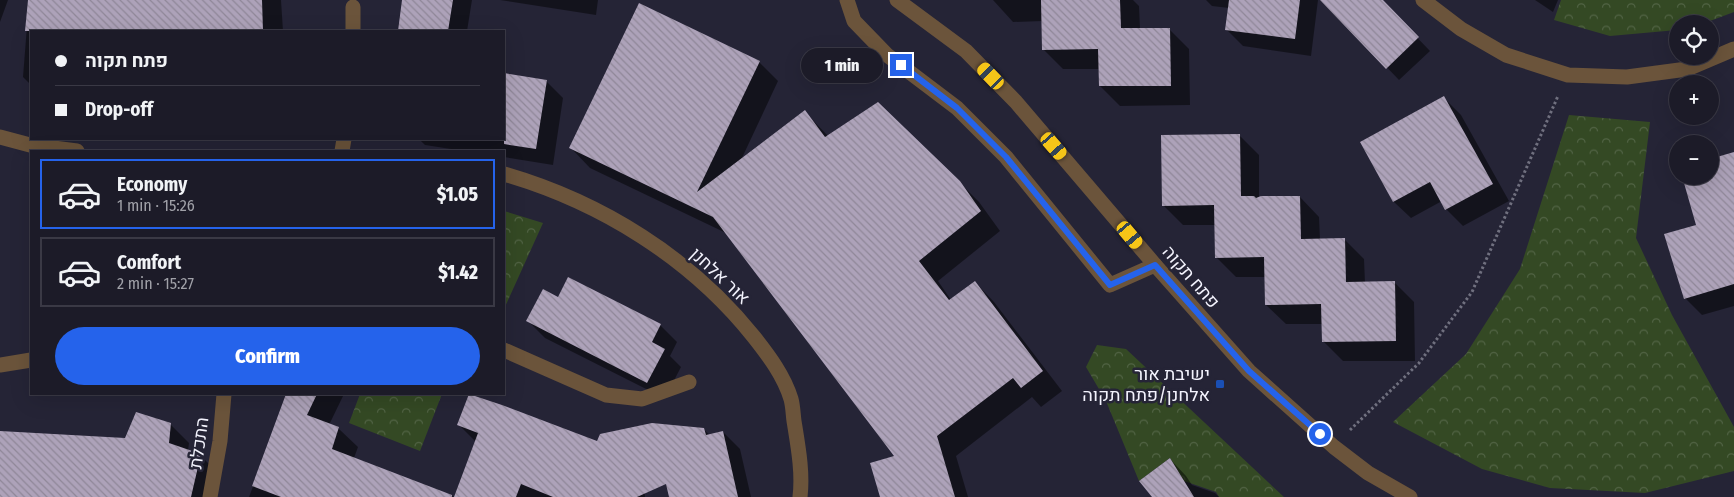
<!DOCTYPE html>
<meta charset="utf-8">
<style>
body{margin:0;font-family:"Fira Sans Condensed",Heebo,sans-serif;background:#292834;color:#f1f3f6;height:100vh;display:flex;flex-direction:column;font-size:19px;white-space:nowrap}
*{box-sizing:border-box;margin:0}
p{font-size:16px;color:#a0a1a8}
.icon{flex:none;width:28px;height:28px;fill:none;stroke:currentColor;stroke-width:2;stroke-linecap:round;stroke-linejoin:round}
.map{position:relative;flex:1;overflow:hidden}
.side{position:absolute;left:30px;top:150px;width:475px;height:245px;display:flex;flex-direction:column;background:#1c1b28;border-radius:0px;box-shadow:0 5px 20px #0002,0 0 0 1px #3a3945}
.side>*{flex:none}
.top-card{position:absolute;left:30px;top:30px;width:475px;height:110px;border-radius:0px;box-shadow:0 5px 20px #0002,0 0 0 1px #3a3945;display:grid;align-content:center;height:110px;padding:0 25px;background:#1c1b28}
.controls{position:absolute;left:1669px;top:15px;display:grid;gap:10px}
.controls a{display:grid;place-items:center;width:50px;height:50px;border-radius:50%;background:#1c1b28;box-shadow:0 5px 20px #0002,0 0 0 1px #3a3945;font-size:25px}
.end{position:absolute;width:22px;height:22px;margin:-11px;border:6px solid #2563eb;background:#fff;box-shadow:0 0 0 2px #fff}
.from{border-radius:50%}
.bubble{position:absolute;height:35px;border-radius:18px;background:#1c1b28;box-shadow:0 5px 20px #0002,0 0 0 1px #3a3945;font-size:16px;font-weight:800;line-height:35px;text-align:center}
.car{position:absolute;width:15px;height:30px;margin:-15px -8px;border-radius:6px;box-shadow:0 0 4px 1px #0007;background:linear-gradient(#f5c518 24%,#345 0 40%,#f5c518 0 76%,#345 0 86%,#f5c518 0)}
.top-card b{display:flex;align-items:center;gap:18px;height:48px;font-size:19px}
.top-card b+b{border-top:1px solid #3a3945}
.top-card i{width:12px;height:12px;background:#f1f3f6}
ul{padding:9px 0 0;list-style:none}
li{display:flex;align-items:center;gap:15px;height:70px;margin:0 10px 8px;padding:0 15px;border:2px solid #3a3945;border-radius:0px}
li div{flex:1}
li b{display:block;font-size:19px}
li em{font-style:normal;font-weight:800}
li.selected{border-color:#2563eb}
li>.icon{width:45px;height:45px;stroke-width:1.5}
.button{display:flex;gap:10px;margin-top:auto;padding:10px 25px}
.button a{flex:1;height:58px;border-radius:30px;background:#2563eb;color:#fff;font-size:20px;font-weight:800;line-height:58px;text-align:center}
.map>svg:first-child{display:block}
.park{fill:url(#park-crowns)}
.shadow{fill:#0007}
.building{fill:url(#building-back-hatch)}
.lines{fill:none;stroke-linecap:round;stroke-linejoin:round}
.path{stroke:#70707f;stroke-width:3;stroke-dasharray:2.5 2.5;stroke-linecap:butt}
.service{stroke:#6b543b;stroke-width:15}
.minor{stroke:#6b543b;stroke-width:15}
.tertiary{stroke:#6b543b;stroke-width:15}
.route{stroke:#2563eb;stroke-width:6}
.transit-dot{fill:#1a4fb4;stroke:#252436;stroke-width:2}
.labels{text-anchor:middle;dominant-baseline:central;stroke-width:5;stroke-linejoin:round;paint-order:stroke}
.street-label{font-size:18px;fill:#f3f3fd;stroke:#252436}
.poi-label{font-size:18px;fill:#f3f3fd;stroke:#252436;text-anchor:end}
</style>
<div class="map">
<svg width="1734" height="497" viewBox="0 0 1734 497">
<defs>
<pattern id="park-crowns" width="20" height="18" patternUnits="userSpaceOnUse" patternTransform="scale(1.25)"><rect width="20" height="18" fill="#344924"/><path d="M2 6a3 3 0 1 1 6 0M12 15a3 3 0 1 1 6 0" fill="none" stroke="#526445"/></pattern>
<pattern id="building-back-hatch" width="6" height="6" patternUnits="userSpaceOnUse" patternTransform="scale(1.25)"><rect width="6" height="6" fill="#ada2b9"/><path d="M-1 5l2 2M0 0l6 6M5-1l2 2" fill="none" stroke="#8f8798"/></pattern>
</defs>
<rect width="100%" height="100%" fill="#252436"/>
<path class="park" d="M1561,0H1734V12L1702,24H1678L1677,30L1610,36L1554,20Z
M1569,115L1650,122L1636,238L1672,315L1734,427V471L1645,493L1550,488L1482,469L1393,422L1466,354L1520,269Z
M504,211L543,223L504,309Z
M1097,345L1126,349L1284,497H1219L1216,492L1184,481L1170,458L1139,481L1106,401L1086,367Z
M360,394H442L420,451L349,423Z"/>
<path class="shadow" d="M0,0H8L0,22Z
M29,0H147L144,31H31V85L23,77Z
M165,0H281L283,31H167Z
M404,0H472L467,31H399Z
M500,0H598L596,15Z
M993,0H1133L1139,6L1140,29H1169L1189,49L1190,105L1120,106L1100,86V69H1063L1043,49V21L1013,22Z
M1206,0H1318L1311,56L1243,46L1227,30L1229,8L1212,6Z
M1333,0H1381L1430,51L1399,80L1327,5Z
M1535,0H1558L1553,12Z
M759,62L778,81L741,160L805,112L828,136L959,182L979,202L1000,231L938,281L951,300L975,282L994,302L1062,391L1041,407L1032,397L956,456L968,497H881L896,457L726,233L590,168L571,148Z
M504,74L546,81L563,98L553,165L504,157V151H464L425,145L419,139H504Z
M1444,98L1461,115L1509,201L1463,226L1446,209L1442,201L1411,218L1394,202L1362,143Z
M1239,135L1259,155V198L1300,197L1319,217L1320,240H1345L1364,259L1365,283L1394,282L1414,302L1415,361H1343L1323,341V324H1286L1266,305V277H1236L1216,257V225H1183L1163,205Z
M1734,153V306L1702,315L1685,298L1698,226L1710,176V160Z
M559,299L660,325L677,342L670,356L681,367L667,394L658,395L545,338L528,321Z
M288,394H344L329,425L339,429L358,447L354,458L454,497H249Z
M470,394L598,443L641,449L645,497H456L476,442L459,425Z
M170,424L189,443L188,451L200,455L219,474L213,497H0V434L126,439Z
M703,429L710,435L723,432L740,449L751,497H670Z
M1170,459L1186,476L1192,485L1215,493L1219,497H1153Z"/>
<path class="building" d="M28,0H262L263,31H25Z
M402,0H453L448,31H398Z
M1041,0H1120L1121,28H1170L1171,86H1099L1098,49L1042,50Z
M1229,0H1300L1295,39L1225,30Z
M1320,0H1383L1419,37L1386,69Z
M639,3L760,61L697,192L805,110L825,137L878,102L960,181L981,211L919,261L949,300L975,281L1043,371L1021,388L1013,378L937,436L955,497H880L870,463L894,456L713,217L569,148Z
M504,73L547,80L536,149L504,144Z
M1444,96L1493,184L1445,210L1430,182L1393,202L1360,142Z
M1240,134L1241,196H1254L1256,198L1261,196H1300L1301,239L1345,238L1346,282L1395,281L1396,341L1322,342L1321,304L1265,305L1264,257L1215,258L1214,205L1162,206L1161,135Z
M1734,152V284L1684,299L1664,234L1696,225L1682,176H1710V159Z
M568,277L661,324L652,342L665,349L647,383L526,321L543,289L558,297Z
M286,394H317L307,415L339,427L332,449L452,495V497H281L252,486Z
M469,394L502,405L597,441L600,434L652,423L704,428L706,435L723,431L738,497H669L666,484L637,497H553L521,484L516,497H454L478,433L457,425Z
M136,412L171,423L169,443L201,454L191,497H0V431L125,438Z
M1170,458L1194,497H1152L1139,481Z"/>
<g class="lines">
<path class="path" d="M1350,430L1419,363L1472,292L1558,96"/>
<path class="service" d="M847,0L854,21L887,55L957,108L1006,157L1110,285L1155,265
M353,31V7
M342,151L344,139"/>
<path class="minor" d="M0,137L30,145L77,151
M504,174C601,202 691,258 754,337C769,356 784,376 791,399C793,406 793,414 794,421C798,446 803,472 800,497
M504,350L606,395L642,399L689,382
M0,365L31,360
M210,497L220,441L224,394"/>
<path class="tertiary" d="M897,0L966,51L1016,102L1155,265L1249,371L1334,447L1368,473L1410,497
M1423,0L1461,29L1506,55L1568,75L1627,77L1687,69L1734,49"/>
</g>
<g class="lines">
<path class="route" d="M901,65L957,108L1006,157L1110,285L1155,265L1249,371L1320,434"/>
</g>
<rect class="transit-dot" x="1215" y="379" width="10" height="10" rx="2.5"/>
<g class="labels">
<g class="street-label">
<text transform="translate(720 276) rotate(43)">אור אלחנן</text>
<text transform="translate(1191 277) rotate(49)">פתח תקוה</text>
<text transform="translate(199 443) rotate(-82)">התכלת</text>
</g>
<g class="poi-label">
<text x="1210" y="374">ישיבת אור<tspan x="1210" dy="21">אלחנן/פתח תקוה</tspan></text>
</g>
</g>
</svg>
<div class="controls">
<a><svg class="icon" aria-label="locate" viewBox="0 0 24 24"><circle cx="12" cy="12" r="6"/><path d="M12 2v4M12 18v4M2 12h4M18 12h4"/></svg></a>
<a>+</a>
<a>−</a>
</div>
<i class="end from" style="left:1320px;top:434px"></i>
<i class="end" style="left:901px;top:65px"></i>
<div class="bubble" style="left:801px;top:48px;width:82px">1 min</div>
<i class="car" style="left:991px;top:76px;rotate:316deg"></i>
<i class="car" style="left:1054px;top:146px;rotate:139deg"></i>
<i class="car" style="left:1130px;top:235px;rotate:140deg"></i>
<div class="top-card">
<b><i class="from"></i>פתח תקוה</b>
<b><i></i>Drop-off</b>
</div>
<section class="side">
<ul>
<li class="selected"><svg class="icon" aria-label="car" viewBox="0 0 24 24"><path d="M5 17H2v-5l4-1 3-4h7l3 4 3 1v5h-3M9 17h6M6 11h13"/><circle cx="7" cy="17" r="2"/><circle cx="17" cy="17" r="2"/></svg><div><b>Economy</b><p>1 min · 15:26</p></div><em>$1.05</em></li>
<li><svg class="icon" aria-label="car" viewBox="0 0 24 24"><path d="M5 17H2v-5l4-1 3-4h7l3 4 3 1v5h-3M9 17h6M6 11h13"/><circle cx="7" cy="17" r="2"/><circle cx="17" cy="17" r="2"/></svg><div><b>Comfort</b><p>2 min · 15:27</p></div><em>$1.42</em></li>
</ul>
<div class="button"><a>Confirm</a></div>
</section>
</div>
